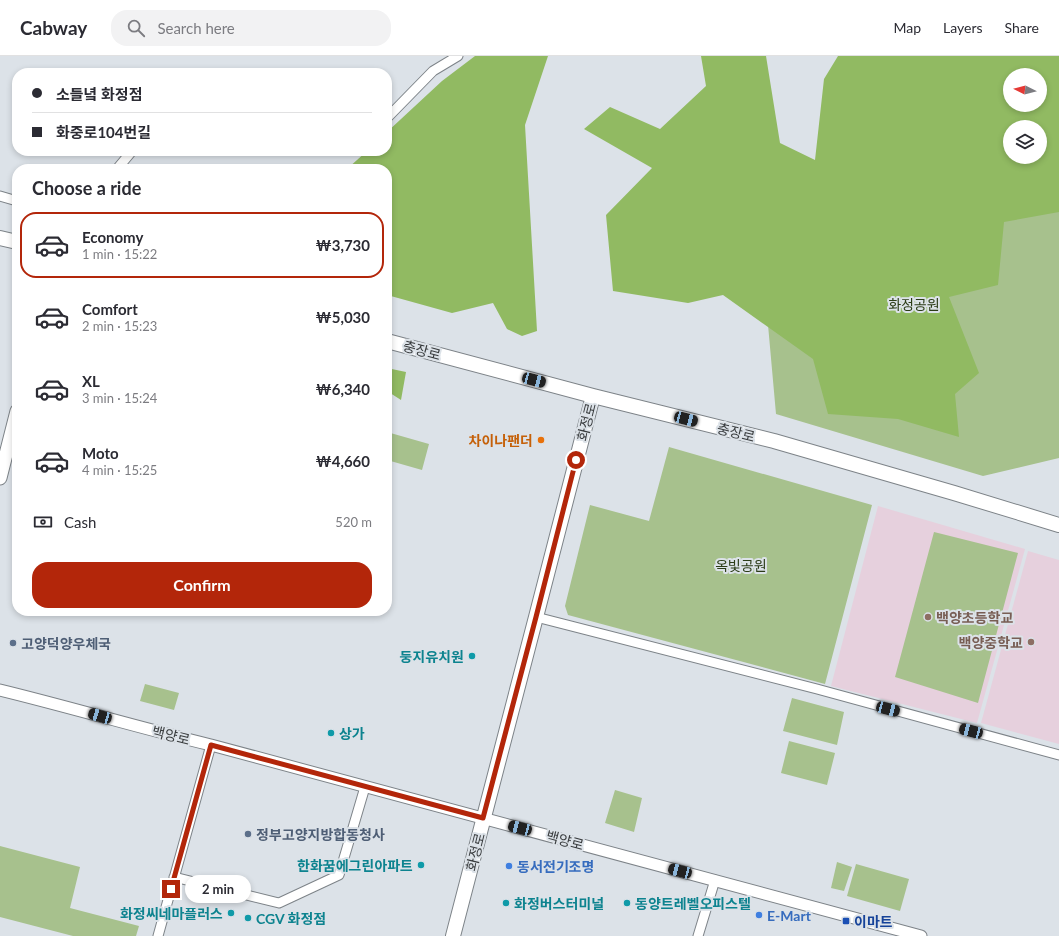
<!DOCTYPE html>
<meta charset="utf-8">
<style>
body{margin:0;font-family:Lato,"Noto Sans KR",sans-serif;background:#f2f2f3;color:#2b2b33;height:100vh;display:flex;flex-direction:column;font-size:15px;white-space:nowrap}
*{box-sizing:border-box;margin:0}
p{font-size:13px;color:#7c7c81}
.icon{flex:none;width:22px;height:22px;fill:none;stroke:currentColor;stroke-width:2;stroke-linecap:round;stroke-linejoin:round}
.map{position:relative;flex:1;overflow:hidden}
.sheet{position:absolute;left:12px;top:108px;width:380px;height:452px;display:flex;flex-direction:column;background:#fff;border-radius:16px;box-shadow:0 2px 6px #0003}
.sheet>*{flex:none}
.top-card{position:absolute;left:12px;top:12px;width:380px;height:88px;border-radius:16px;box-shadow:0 2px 6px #0003;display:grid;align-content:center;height:88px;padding:0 20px;background:#fff}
.needle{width:26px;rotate:276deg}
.fabs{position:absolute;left:1003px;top:12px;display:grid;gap:8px}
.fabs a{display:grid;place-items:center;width:44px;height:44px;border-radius:50%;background:#fff;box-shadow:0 2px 6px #0003;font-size:20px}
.end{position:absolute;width:18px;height:18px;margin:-9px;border:5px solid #b3260a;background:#fff;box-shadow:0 0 0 2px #fff}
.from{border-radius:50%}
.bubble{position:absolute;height:28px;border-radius:14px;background:#fff;box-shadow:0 2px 6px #0003;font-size:13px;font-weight:700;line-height:28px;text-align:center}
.car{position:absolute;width:12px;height:24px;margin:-12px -6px;border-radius:5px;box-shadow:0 0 3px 1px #0007;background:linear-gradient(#222 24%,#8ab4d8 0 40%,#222 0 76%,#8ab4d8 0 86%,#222 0)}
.top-card b{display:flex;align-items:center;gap:14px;height:38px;font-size:15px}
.top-card b+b{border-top:1px solid #e1e1e2}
.top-card i{width:10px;height:10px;background:#2b2b33}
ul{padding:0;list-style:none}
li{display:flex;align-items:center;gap:12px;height:66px;margin:0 8px 6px;padding:0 12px;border:2px solid transparent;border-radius:16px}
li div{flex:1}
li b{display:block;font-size:15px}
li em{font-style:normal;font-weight:700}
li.selected{border-color:#b3260a}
li>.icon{width:36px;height:36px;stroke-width:1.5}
h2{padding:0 20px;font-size:18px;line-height:48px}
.pay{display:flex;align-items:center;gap:10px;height:44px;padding:0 20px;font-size:15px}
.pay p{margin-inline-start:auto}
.primary-button{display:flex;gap:8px;margin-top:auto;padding:8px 20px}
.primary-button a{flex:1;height:46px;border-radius:16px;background:#b3260a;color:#fff;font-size:16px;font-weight:700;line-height:46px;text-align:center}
header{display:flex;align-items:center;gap:24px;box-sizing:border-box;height:56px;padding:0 20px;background:#fff;border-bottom:1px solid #e1e1e2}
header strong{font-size:19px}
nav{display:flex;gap:22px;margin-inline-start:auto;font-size:14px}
.search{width:280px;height:36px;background:#f2f2f3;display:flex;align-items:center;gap:10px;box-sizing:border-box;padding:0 14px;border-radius:16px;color:#7c7c81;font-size:15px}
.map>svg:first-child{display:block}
.education{fill:#e6d0dd}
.green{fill:#a7c18d;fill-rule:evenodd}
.forest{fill:#91ba62;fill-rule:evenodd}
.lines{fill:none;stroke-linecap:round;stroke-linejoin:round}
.minor-casing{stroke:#7d8388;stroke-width:11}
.tertiary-casing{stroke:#7d8388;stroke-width:13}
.secondary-casing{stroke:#7d8388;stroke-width:15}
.primary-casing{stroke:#7d8388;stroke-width:16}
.minor{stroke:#fff;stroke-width:9}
.tertiary{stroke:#fff;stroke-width:11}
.secondary{stroke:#fff;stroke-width:13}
.primary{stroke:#fff;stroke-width:14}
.route{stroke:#b3260a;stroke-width:5}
.food-dot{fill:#e8710a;stroke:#dce2e8;stroke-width:1.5}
.education-dot{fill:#8d6e63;stroke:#dce2e8;stroke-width:1.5}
.service-dot{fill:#5c6f8a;stroke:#dce2e8;stroke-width:1.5}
.culture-dot{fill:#0f9aa8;stroke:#dce2e8;stroke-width:1.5}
.shop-dot{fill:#3f7fe0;stroke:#dce2e8;stroke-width:1.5}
.transit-dot{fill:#1a4fb4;stroke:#dce2e8;stroke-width:1.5}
.labels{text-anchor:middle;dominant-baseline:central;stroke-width:4;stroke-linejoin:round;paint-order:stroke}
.park-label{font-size:14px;fill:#2b3c17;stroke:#dce2e8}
.street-label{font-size:14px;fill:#383b3d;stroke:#dce2e8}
.food-label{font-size:14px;font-weight:bold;fill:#c56008;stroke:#dce2e8;text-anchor:end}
.education-label{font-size:14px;font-weight:bold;fill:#785e54;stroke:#dce2e8;text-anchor:start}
.service-label{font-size:14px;font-weight:bold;fill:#4e5e75;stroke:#dce2e8;text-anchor:start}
.culture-label{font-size:14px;font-weight:bold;fill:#0d838f;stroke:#dce2e8;text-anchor:start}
.shop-label{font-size:14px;font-weight:bold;fill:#366cbe;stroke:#dce2e8;text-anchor:start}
.transit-label{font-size:14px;font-weight:bold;fill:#164399;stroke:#dce2e8;text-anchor:start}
</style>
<header>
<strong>Cabway</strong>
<div class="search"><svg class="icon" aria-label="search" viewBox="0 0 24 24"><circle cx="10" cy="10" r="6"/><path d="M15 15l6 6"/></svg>Search here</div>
<nav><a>Map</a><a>Layers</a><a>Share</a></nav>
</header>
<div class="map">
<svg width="1059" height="880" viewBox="0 0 1059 880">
<rect width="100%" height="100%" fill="#dce2e8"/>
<path class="education" d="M878,450L1025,493L977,667L831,630Z
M1028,495L1059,504V688L981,667Z"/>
<path class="green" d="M1059,43V402L983,420L776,358L763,213L1010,49H1040ZM1010,71H1040V101H1010Z
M387,376L429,388L422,414L387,404Z
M669,391L872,449L825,628L568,559L565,550L590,449L649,465Z
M934,476L1018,497L978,647L895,621Z
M145,628L179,637L174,654L140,645Z
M792,642L844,656L837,689L783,675Z
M789,685L835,697L827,729L781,717Z
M615,734L642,742L634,776L605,767Z
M0,790L80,811L70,852L139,870L136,880H73L0,861Z
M837,806L852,811L844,835L831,832Z
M856,808L909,823L900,855L847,840Z"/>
<path class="forest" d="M475,0H548L525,69L537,275L522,280L507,273L493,247L452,257L398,242L387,239V113H347L367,95H387V76L442,25Z
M701,0H766L780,87L815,104L824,23L838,0H1059V156L1004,166L998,229L949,241L979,317L955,338L959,381L898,363L828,358L813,303L723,239L688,247L613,235L606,159L652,112L584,73L610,51L660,73L706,30ZM1010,19H1040V49H1010ZM1010,71H1040V101H1010Z
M387,312L406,316L401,344L387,335Z"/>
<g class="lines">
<defs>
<path id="minor" d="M387,62L433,15L458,0
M117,113L132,95
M0,140L17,145
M536,561L817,633L1059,699
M174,821L279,847L339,819L365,731
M158,880L211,689
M698,880L715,824"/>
<path id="tertiary" d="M0,634C70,651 140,672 211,689L921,880"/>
<path id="secondary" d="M0,422L17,355"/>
<path id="primary" d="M0,182L17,186
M387,285L593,340L774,385L954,437L1059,469
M453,880L536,561L593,340"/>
</defs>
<use href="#minor" class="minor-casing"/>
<use href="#tertiary" class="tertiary-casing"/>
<use href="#secondary" class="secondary-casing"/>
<use href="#primary" class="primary-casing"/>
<use href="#minor" class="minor"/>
<use href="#tertiary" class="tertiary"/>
<use href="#secondary" class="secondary"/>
<use href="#primary" class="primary"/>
</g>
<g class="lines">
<path class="route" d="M171,833L211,689L483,762L536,561L576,404"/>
</g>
<circle class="food-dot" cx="541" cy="384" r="4"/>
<g class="education-dot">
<circle cx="928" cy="561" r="4"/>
<circle cx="1031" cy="586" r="4"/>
</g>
<g class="service-dot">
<circle cx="13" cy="587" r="4"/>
<circle cx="248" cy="778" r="4"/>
</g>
<g class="culture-dot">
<circle cx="472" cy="600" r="4"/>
<circle cx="331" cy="677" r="4"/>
<circle cx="421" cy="809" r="4"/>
<circle cx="506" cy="847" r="4"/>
<circle cx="627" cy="847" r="4"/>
<circle cx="231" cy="857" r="4"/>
<circle cx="248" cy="862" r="4"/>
</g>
<g class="shop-dot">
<circle cx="509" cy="810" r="4"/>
<circle cx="759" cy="859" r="4"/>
</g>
<rect class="transit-dot" x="842" y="861" width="8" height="8" rx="2"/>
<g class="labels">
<g class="park-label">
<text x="914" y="248">화정공원</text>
<text x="741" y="509">옥빛공원</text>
</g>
<g class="street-label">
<text transform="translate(422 294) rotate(15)">충장로</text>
<text transform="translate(586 366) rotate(-76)">화정로</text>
<text transform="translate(736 376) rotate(14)">충장로</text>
<text transform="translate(171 679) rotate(14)">백양로</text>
<text transform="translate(565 784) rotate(15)">백양로</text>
<text transform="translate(475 796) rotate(-76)">화정로</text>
</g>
<g class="food-label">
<text x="533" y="384">차이나팬더</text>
</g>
<g class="education-label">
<text x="936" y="561">백양초등학교</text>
<text x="1023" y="586" text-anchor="end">백양중학교</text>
</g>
<g class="service-label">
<text x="21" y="587">고양덕양우체국</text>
<text x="256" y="778">정부고양지방합동청사</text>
</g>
<g class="culture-label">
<text x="464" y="600" text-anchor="end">둥지유치원</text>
<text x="339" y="677">상가</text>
<text x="413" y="809" text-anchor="end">한화꿈에그린아파트</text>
<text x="514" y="847">화정버스터미널</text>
<text x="635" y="847">동양트레벨오피스텔</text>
<text x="223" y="857" text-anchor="end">화정씨네마플러스</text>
<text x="256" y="862">CGV 화정점</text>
</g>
<g class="shop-label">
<text x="517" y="810">동서전기조명</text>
<text x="767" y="859">E-Mart</text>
</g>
<g class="transit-label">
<text x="854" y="865">이마트</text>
</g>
</g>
</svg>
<div class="fabs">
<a><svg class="needle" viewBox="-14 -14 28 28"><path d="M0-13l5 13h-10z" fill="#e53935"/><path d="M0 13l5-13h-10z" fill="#7c7c81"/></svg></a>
<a><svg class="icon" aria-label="layers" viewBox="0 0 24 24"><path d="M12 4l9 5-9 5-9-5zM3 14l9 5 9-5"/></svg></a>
</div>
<i class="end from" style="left:576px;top:404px"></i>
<i class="end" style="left:171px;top:833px"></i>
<div class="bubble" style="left:185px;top:819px;width:66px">2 min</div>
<i class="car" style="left:534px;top:324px;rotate:105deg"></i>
<i class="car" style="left:686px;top:363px;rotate:105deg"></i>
<i class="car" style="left:888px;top:653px;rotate:105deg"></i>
<i class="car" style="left:100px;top:660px;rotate:286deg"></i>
<i class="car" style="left:971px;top:675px;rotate:285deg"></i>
<i class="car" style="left:520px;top:772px;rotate:285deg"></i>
<i class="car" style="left:680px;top:815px;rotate:285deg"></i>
<div class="top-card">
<b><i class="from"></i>소들녘 화정점</b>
<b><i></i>화중로104번길</b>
</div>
<section class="sheet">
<h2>Choose a ride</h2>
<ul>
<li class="selected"><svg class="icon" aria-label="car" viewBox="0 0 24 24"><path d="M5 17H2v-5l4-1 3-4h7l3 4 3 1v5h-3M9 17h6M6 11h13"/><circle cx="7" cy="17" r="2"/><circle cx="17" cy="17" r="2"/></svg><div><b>Economy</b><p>1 min · 15:22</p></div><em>₩3,730</em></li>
<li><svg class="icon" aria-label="car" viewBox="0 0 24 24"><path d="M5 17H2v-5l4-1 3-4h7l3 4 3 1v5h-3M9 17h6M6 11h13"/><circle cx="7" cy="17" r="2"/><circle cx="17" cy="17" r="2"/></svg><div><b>Comfort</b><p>2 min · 15:23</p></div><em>₩5,030</em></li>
<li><svg class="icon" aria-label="car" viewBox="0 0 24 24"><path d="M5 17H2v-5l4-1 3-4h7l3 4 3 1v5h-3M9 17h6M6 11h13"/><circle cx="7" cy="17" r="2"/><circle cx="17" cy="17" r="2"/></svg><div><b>XL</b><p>3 min · 15:24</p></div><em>₩6,340</em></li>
<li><svg class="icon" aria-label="car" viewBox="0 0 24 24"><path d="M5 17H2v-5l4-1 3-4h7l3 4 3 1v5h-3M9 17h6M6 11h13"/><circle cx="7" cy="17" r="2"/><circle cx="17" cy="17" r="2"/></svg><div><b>Moto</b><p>4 min · 15:25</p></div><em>₩4,660</em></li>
</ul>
<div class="pay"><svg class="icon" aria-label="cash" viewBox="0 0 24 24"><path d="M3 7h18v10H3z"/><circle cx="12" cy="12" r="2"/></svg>Cash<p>520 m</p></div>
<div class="primary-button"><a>Confirm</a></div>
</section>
</div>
